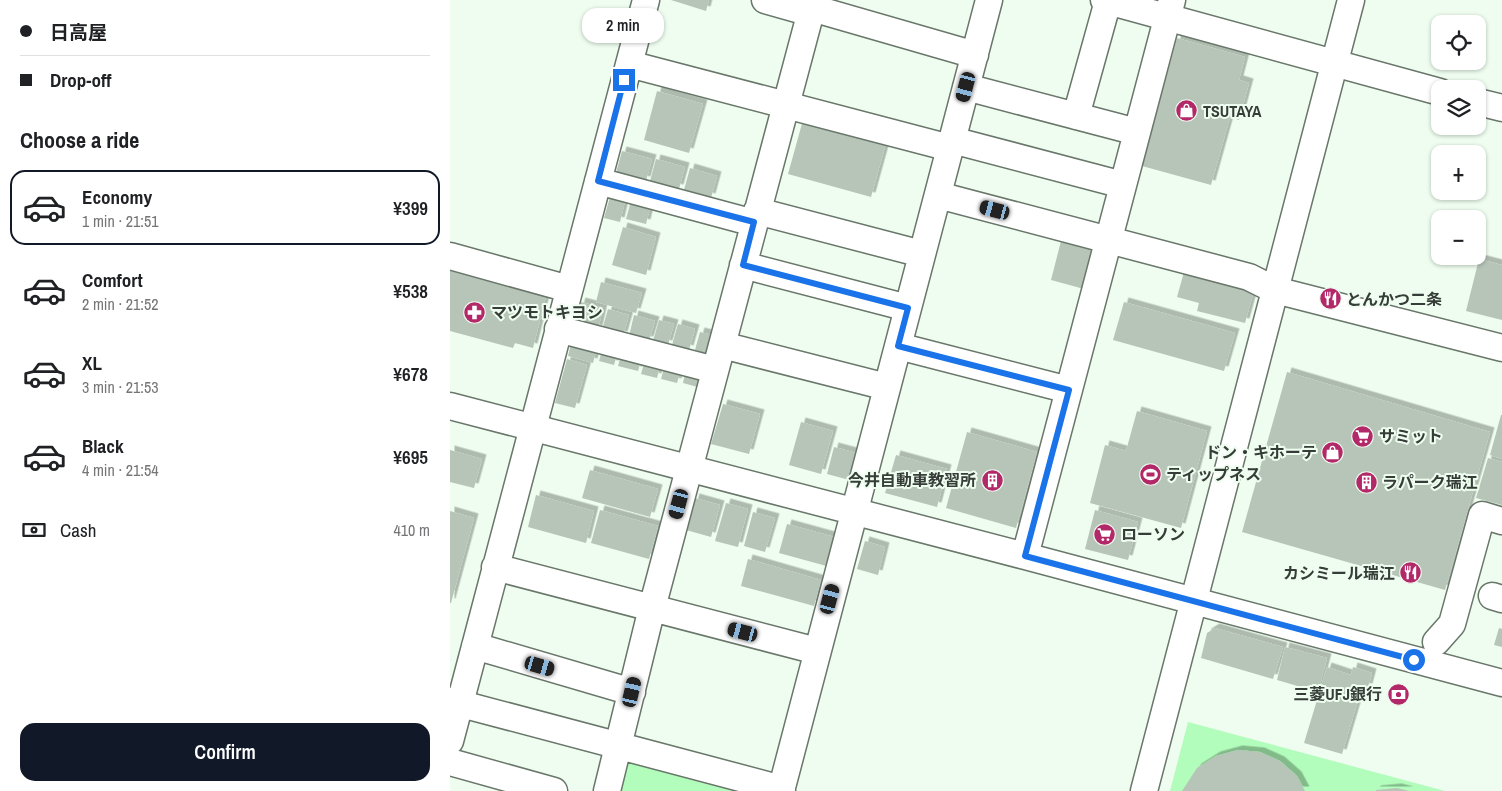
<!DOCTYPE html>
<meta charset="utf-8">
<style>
body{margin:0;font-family:"Archivo Narrow","Noto Sans JP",sans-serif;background:#f6f6f6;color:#202124;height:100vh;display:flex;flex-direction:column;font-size:19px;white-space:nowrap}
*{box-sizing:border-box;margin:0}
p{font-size:16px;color:#757577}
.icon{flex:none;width:28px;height:28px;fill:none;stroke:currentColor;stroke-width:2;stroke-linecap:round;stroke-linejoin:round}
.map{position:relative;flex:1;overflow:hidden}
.details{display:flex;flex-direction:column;background:#fff;width:450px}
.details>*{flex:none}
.top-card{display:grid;align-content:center;height:110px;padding:0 20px;background:#fff}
.tools{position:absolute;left:981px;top:15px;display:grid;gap:10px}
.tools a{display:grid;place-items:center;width:55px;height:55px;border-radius:10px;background:#fff;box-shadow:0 1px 4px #0004;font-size:25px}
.end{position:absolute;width:22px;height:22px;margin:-11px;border:6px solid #1a73e8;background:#fff;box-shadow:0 0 0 2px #fff}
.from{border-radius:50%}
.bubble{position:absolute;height:35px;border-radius:15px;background:#fff;box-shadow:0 1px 4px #0004;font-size:16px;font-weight:600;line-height:35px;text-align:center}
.car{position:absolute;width:15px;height:30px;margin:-15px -8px;border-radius:6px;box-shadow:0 0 4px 1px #0007;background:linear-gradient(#222 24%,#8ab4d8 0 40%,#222 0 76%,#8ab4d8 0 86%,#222 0)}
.top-card b{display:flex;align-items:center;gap:18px;height:48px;font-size:19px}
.top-card b+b{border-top:1px solid #e0e0e0}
.top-card i{width:12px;height:12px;background:#202124}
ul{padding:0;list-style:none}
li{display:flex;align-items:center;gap:15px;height:75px;margin:0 10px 8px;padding:0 10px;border:2px solid transparent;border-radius:15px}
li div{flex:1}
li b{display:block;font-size:19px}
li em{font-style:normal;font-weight:600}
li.selected{border-color:#111827}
li>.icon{width:45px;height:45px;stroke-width:1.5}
h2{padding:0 20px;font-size:22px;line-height:60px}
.pay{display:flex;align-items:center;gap:12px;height:55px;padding:0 20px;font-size:19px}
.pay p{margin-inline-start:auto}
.button{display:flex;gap:10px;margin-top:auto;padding:10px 20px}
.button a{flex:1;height:58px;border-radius:15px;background:#111827;color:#fff;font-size:20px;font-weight:600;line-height:58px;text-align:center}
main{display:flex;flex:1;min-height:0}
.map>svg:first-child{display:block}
.green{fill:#b2fdbc}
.building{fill:#b6c5b8;filter:url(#shadow)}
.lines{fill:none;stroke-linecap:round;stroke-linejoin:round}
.minor-casing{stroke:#69766a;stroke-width:29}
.minor{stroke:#fff;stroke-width:26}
.route{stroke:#1a73e8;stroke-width:6}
.labels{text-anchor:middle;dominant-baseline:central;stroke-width:4;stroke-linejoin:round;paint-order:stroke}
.poi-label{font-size:16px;font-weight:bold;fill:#363c37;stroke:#eefdef;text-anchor:start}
</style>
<main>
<section class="details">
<div class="top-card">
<b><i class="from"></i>日高屋</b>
<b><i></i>Drop-off</b>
</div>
<h2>Choose a ride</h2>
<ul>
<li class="selected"><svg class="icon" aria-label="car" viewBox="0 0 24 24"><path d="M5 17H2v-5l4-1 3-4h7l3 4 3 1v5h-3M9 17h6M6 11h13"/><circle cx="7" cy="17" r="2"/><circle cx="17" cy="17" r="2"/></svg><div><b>Economy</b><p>1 min · 21:51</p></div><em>¥399</em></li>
<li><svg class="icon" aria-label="car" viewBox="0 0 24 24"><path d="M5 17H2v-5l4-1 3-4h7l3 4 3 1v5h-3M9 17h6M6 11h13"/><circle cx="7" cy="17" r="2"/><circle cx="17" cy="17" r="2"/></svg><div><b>Comfort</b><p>2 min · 21:52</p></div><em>¥538</em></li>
<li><svg class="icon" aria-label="car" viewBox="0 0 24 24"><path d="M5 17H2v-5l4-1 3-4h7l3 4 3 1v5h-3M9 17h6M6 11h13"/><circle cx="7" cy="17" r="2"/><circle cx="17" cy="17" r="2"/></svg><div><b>XL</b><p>3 min · 21:53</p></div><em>¥678</em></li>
<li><svg class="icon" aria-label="car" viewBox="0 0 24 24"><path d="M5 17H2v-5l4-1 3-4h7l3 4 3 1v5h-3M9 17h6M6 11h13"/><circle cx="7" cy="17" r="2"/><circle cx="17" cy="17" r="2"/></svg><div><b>Black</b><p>4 min · 21:54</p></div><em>¥695</em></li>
</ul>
<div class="pay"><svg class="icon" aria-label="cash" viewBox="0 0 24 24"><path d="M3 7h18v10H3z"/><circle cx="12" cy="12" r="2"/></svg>Cash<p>410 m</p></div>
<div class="button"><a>Confirm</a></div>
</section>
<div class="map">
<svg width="1052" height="791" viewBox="0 0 1052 791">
<defs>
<filter id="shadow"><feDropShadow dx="4.5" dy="-4.5" stdDeviation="0" flood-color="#0004"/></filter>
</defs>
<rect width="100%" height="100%" fill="#eefdef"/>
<path class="green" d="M738,722L995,791H720Z
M183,760L295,791H167L175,765Z"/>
<path class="building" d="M221,0H259L256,11Z
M727,38L795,57L789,80L799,83L789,120L780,117L761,185L692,166Z
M207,91L253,104L239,153L194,140Z
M353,120L436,143L421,197L338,174Z
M172,151L202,159L196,181L166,173Z
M206,159L235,167L229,189L200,181Z
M240,168L267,176L261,198L234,190Z
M160,197L175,201L170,222L154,218Z
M182,197L201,203L196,224L176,219Z
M173,227L206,237L196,275L162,265Z
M611,241L645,250L634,289L601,280Z
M1029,259L1052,265V320L1016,311Z
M0,266L97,292L83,348L65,343L63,348L0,331Z
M734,272L804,290L795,323L747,311L749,303L727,297Z
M151,282L192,293L186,313L146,302Z
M131,302L153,308L148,330L125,323Z
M674,302L785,333L774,371L663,340Z
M158,309L179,315L173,336L152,330Z
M184,315L205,321L199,341L179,336Z
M209,320L224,324L218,345L203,341Z
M228,324L245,329L239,350L222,345Z
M250,332L266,336L261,355L245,350Z
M122,340L147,347L143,363L118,356Z
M153,347L168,351L164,365L149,361Z
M172,351L192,357L188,371L168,366Z
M196,357L211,362L207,378L191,374Z
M117,359L137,365L125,408L105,403Z
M216,361L232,366L227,383L211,379Z
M236,368L256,373L251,388L233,383Z
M837,372L1040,432L995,590L792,532Z
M273,404L310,414L299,454L261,444Z
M687,411L757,431L731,528L640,503L655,445L676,451Z
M1051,415H1052V459L1040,455Z
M351,422L383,431L371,474L339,465Z
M517,432L587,452L566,528L496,508Z
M384,447L410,454L403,481L377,474Z
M0,450L32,459L24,488L0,482Z
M446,455L497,469L487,507L435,493Z
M1038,458L1052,462V505L1026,498Z
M140,470L208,489L200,517L132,498Z
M86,495L144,511L136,543L78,527Z
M245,498L270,505L261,537L236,530Z
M276,503L298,509L288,547L265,541Z
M150,510L208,526L199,559L141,543Z
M645,510L688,522L678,560L635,549Z
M0,511L24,518L1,603H0Z
M303,512L325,518L315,552L294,546Z
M337,524L388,538L380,567L329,553Z
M415,541L435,547L428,575L407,569Z
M298,559L371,580L364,606L291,586Z
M765,628L833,647L823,679L751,658L757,633Z
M1049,628L1052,629V647L1044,645Z
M835,647L877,658L868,692L827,680Z
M877,667L901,675L903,667L922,673L918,688L912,687L892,754L854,743Z
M788,750L810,752L830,761L847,776L855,791H732L747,768L766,756Z
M947,788L959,791H926V790Z"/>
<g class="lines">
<defs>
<path id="minor" d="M315,0L361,13
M654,0L990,92
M362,8L525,55
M179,64L500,148
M516,87L687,132
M1028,102L1052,108
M626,116L658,1
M502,140L673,185
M148,181L304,223
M488,195L799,277L825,290L1052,348
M307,211L472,254
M0,256L119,289
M293,265L458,308
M108,329L265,370
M272,345L437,387
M448,346L619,390
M0,406L575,556L1052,683
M575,556L722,0
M45,567L367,651
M1042,596L1052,599
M986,642L1002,624L1032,515L1052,521
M25,646L182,692
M0,701L332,789
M0,741L196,0
M0,762L104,791
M157,791L202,608L364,0
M331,791L539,0
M694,791L901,0"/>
</defs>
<use href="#minor" class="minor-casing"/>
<use href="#minor" class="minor"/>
</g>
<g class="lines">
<path class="route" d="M174,80L148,181L304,222L293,265L458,308L448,346L619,390L575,556L964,660"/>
</g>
<defs>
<symbol id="shop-disc" viewBox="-11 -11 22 22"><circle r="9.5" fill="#b22868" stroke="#eefdef"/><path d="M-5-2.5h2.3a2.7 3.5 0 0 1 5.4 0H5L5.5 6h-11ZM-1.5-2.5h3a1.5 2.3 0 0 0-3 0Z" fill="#fff"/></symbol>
<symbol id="restaurant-disc" viewBox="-11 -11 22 22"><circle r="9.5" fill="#b22868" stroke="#eefdef"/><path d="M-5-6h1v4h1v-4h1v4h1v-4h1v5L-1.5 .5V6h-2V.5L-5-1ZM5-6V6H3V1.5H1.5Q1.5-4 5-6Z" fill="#fff"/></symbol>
<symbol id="pharmacy-disc" viewBox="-11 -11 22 22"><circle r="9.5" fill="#b22868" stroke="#eefdef"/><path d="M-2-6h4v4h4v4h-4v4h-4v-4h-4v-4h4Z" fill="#fff"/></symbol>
<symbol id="supermarket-disc" viewBox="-11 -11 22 22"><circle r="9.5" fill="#b22868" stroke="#eefdef"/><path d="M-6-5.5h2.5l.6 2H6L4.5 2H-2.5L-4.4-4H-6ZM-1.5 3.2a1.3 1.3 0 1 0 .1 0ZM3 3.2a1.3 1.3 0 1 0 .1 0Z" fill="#fff"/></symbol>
<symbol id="stadium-disc" viewBox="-11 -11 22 22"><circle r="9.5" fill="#b22868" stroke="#eefdef"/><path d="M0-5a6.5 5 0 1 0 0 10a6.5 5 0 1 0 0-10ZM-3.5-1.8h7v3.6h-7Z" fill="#fff"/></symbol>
<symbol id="building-disc" viewBox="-11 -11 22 22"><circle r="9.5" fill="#b22868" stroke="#eefdef"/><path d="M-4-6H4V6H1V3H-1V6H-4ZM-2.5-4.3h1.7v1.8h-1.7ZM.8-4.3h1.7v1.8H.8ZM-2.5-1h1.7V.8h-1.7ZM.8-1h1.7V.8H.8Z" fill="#fff"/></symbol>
<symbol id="bank-disc" viewBox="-11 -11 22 22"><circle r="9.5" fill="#b22868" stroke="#eefdef"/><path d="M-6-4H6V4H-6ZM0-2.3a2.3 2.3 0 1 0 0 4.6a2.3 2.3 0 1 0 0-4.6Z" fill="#fff"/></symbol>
</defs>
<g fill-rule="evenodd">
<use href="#shop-disc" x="724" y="98" width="25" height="25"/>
<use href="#restaurant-disc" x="868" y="286" width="25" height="25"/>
<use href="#pharmacy-disc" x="12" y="300" width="25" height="25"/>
<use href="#supermarket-disc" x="900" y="424" width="25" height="25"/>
<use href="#shop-disc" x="870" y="440" width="25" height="25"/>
<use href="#stadium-disc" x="688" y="462" width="25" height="25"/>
<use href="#building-disc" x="530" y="468" width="25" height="25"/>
<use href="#building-disc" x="904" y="470" width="25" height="25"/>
<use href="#supermarket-disc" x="642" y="522" width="25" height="25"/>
<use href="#restaurant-disc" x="948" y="560" width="25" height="25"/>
<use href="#bank-disc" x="936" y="682" width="25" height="25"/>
</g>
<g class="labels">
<g class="poi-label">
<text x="753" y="111">TSUTAYA</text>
<text x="896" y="299">とんかつ二条</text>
<text x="41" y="312">マツモトキヨシ</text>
<text x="929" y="436">サミット</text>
<text x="867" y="452" text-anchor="end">ドン・キホーテ</text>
<text x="716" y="474">ティップネス</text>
<text x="526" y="480" text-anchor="end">今井自動車教習所</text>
<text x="932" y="482">ラパーク瑞江</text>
<text x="671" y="534">ローソン</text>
<text x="945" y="573" text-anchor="end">カシミール瑞江</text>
<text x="932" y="694" text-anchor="end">三菱UFJ銀行</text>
</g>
</g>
</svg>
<div class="tools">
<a><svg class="icon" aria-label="locate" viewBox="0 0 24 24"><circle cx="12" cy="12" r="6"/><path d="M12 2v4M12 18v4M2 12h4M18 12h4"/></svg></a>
<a><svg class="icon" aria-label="layers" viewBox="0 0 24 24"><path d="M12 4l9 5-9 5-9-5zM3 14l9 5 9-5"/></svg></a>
<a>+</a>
<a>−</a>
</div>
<i class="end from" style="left:964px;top:660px"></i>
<i class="end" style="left:174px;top:80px"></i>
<div class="bubble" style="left:132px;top:8px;width:82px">2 min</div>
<i class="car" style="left:516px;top:87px;rotate:195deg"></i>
<i class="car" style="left:545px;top:210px;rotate:285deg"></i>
<i class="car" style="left:229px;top:504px;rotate:195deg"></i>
<i class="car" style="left:380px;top:599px;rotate:15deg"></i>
<i class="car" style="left:293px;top:632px;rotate:285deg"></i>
<i class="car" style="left:90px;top:666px;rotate:106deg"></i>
<i class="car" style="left:182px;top:692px;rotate:13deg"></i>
</div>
</main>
